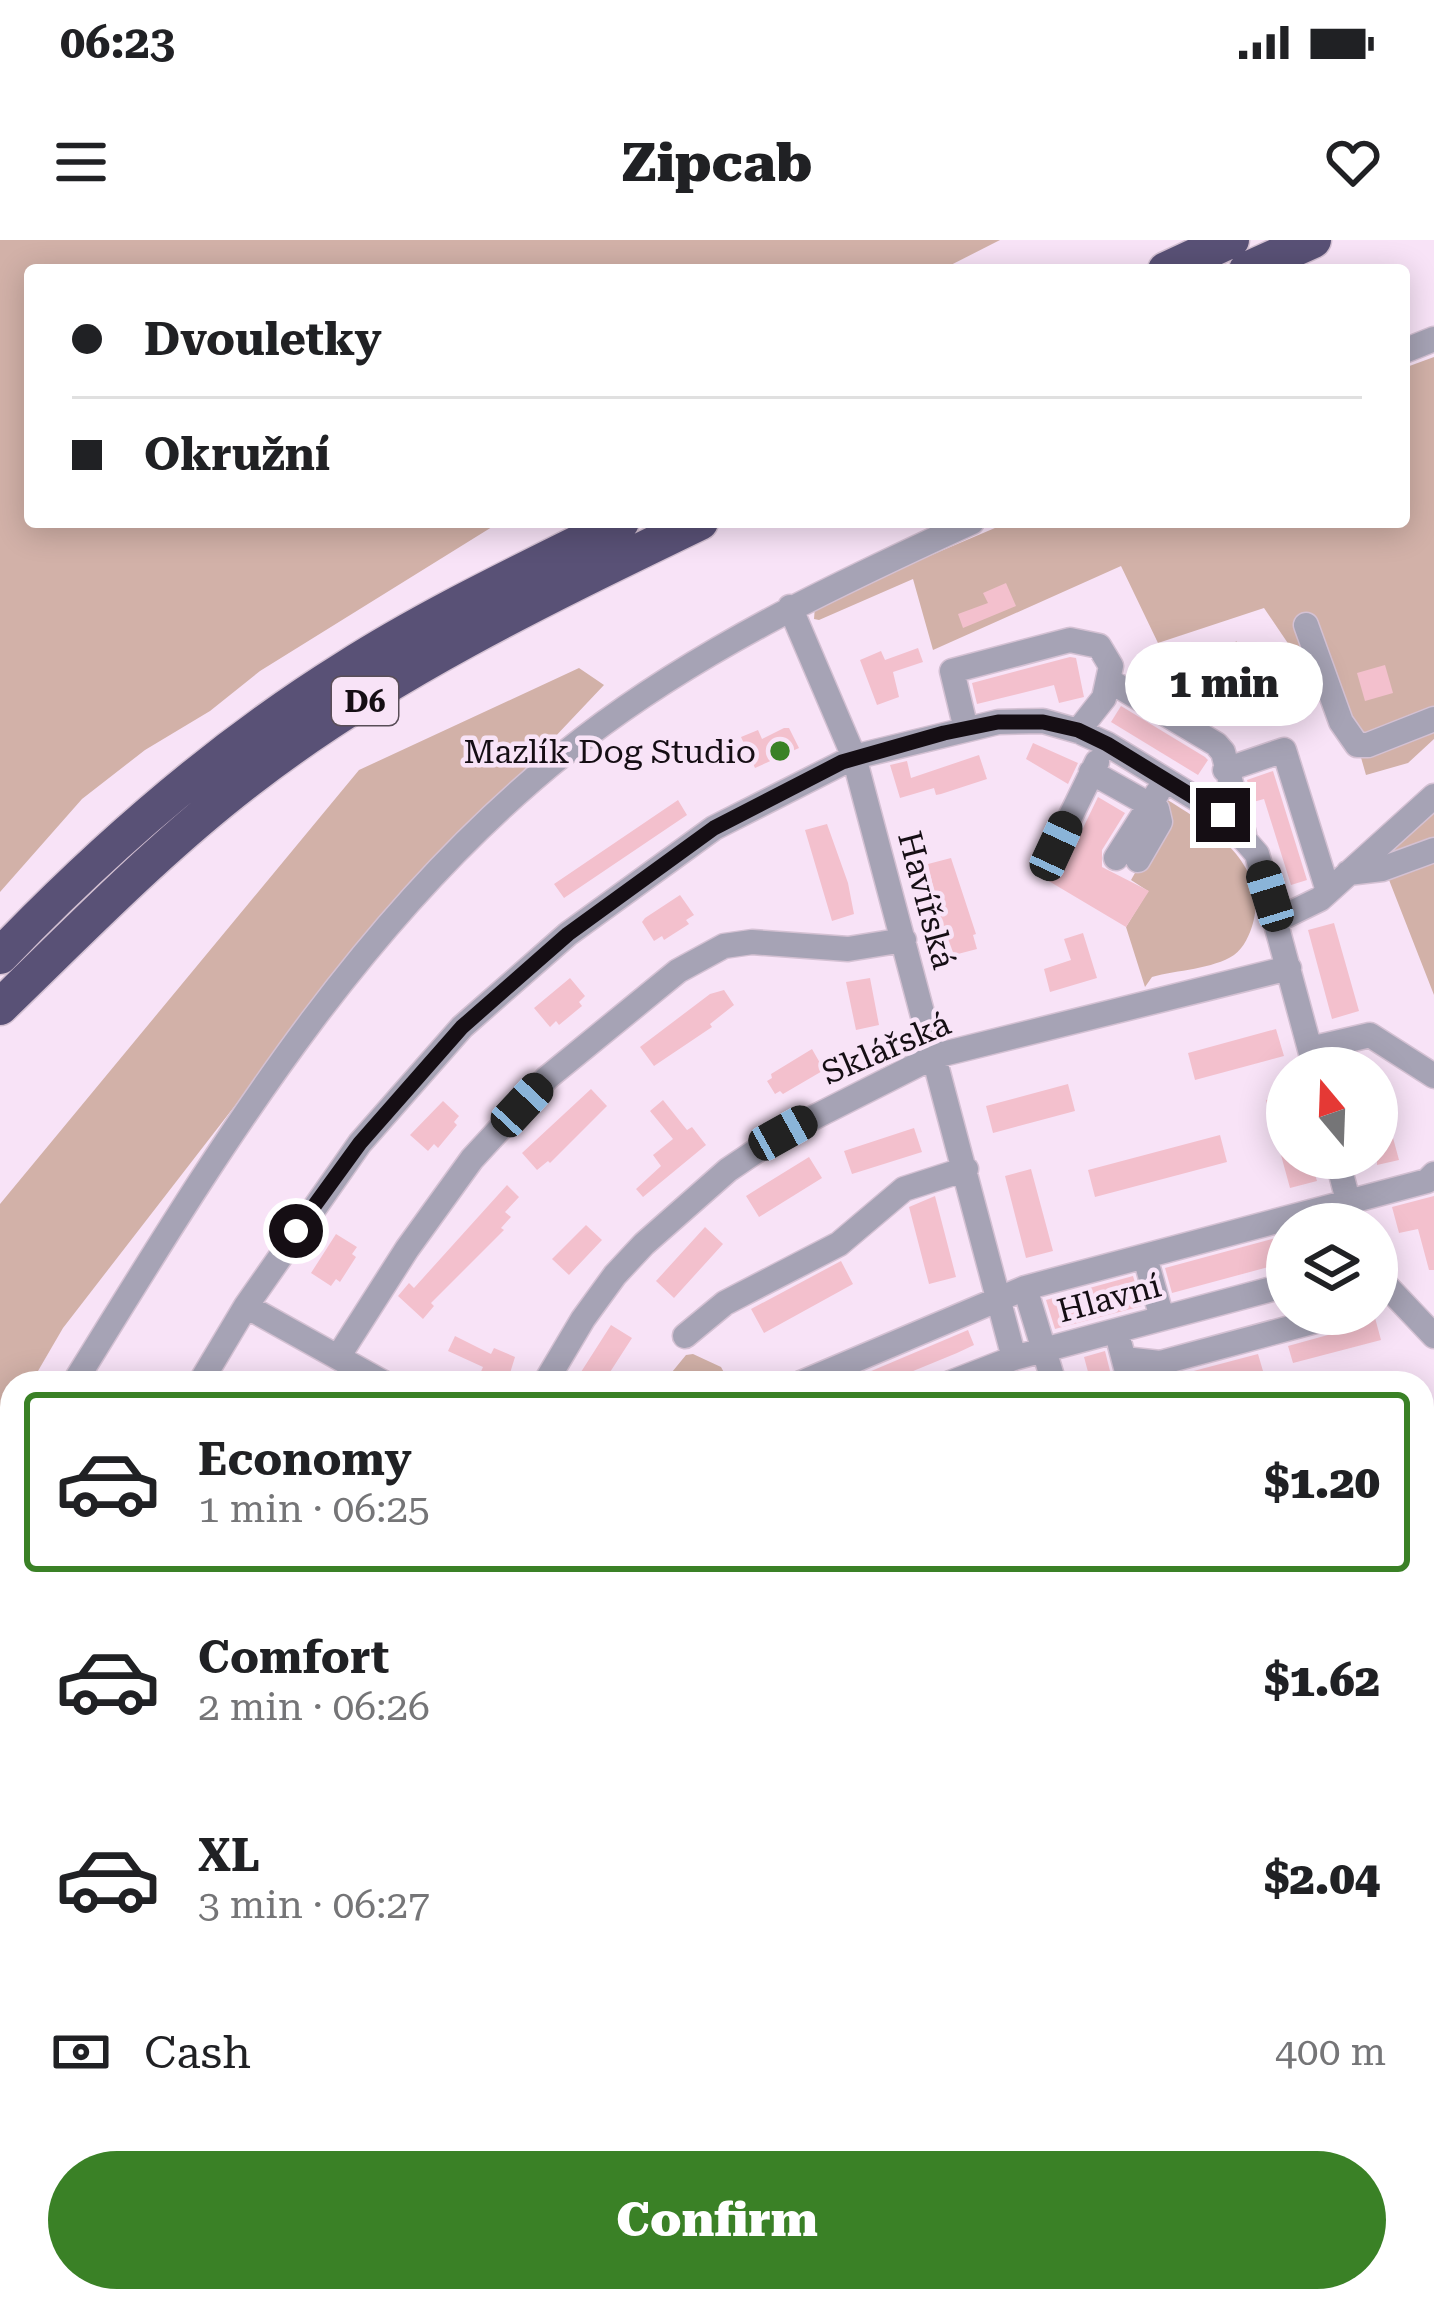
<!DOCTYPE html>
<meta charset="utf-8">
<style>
body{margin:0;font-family:"Roboto Serif",serif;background:#f2f2f2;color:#202124;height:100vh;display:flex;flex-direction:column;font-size:45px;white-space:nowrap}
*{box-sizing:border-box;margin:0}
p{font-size:39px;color:#757577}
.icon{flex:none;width:66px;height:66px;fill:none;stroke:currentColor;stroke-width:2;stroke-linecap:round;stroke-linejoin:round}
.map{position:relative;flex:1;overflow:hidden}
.details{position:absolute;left:0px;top:1131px;width:1434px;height:942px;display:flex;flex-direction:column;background:#fff;border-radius:36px 36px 0 0;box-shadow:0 6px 30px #0003}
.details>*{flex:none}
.hud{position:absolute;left:24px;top:24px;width:1386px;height:264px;border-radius:12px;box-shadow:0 6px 30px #0003;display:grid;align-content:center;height:264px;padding:0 48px;background:#fff}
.needle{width:78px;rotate:341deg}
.controls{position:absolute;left:1266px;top:807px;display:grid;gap:24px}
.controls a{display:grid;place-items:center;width:132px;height:132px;border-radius:50%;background:#fff;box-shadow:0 6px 30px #0003;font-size:60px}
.end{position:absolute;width:54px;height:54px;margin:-27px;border:15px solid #150e14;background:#fff;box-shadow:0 0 0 6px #fff}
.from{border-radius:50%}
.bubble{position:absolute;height:84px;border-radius:42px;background:#fff;box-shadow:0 6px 30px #0003;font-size:39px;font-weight:800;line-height:84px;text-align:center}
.car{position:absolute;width:36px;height:72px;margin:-36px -18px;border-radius:15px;box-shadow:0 0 9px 3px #0007;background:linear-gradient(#222 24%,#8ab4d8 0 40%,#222 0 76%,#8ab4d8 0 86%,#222 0)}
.hud b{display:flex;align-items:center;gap:42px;height:114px;font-size:45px}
.hud b+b{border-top:3px solid #e0e0e0}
.hud i{width:30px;height:30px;background:#202124}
ul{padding:21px 0 0;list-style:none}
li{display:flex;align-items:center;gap:36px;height:180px;margin:0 24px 18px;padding:0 24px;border:6px solid transparent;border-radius:12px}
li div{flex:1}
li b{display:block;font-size:45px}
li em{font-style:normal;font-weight:800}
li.current{border-color:#3a8126}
li>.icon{width:108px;height:108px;stroke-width:1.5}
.pay{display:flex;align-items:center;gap:30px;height:132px;padding:0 48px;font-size:45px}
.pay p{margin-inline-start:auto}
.button{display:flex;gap:24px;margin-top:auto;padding:24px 48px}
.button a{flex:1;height:138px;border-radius:72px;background:#3a8126;color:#fff;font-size:48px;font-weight:800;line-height:138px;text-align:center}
.status{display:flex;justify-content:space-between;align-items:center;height:84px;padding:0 60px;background:#fff;direction:ltr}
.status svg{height:33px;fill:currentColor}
header{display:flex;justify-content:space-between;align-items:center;height:156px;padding:0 48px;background:#fff;font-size:54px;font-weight:800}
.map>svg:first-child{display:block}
.green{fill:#d2b1a8}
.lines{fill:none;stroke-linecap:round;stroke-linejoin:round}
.stream{stroke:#b1c9f0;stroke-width:6}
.building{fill:#f3c0cd}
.minor-casing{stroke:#d4c1d3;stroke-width:27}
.highway-casing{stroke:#d4c1d3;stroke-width:39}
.minor{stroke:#a6a3b5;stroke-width:24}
.highway{stroke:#595176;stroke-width:36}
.route{stroke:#150e14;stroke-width:15}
.poi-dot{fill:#3a8126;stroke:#f8e3f7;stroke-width:4.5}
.labels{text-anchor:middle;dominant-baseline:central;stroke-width:9;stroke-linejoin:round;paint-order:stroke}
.shield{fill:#f8e3f7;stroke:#594e58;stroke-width:3}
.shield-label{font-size:30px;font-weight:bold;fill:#150e14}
.poi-label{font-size:33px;fill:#150e14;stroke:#f8e3f7;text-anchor:end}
.street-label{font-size:33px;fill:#150e14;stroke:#f8e3f7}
</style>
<div class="status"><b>06:23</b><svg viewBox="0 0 49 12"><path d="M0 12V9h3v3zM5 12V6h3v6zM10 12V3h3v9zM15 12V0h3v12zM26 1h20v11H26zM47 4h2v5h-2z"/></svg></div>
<header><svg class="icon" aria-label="menu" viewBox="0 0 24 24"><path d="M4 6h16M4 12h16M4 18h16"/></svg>Zipcab<svg class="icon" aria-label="heart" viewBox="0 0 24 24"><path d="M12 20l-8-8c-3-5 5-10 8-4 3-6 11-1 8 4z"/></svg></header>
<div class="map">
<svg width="1434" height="2073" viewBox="0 0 1434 2073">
<rect width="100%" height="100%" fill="#f8e3f7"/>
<path class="green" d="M0,0H1000L941,30H30V282H500L260,431L210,471L145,510L82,559L0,652Z
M1434,117V499L1408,523L1366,535L1358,507L1264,368L1158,403L1121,326L933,410L913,339L819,380L814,379L815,366L828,359L1009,282H1404V128Z
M1236,401L1289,460C1262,475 1238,478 1215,454Z
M579,428L604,445L363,700L63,1088L31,1143H12V1175L0,1196V964L359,530Z
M1161,556C1204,582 1270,622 1253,683C1250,694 1244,708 1234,715C1213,729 1177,730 1152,737L1145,747L1126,687L1148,651L1131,640L1139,626Z
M1434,570V755L1382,622Z
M693,1114L721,1127L727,1138L716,1143H663L686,1115Z"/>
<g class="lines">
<path class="stream" d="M0,1983L12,1982
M710,2061L735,2073"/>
</g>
<path class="building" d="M1006,343L1016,366L963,388L958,374L988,363L983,353Z
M918,408L923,422L893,432L899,457L877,465L860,420L881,411L885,420Z
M1070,417L1076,418L1084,457L1059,463L1054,445L977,464L972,443Z
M1385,425L1393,453L1365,461L1357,433Z
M1121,466L1205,517L1208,520L1198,535L1111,482Z
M784,488H789L799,508L755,528L741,497L758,490L762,499Z
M1033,503L1078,523L1068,544L1026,519Z
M979,515L987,539L941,554L936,555L934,548L900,558L890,525L907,521L911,538Z
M1273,531L1307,640L1291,645L1264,559L1253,562L1247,540Z
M1098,557L1125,573L1102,610V627L1149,651L1126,687L1047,640L1058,622L1071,613Z
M678,560L687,575L564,658L554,644Z
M827,584L848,643L854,674L832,681L805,590Z
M951,618L976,694L973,695L977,709L954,715L940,677L928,624Z
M680,655L694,675L686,680L689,684L664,700L662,696L654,701L642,682L645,678Z
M1334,683L1359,771L1332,779L1308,690Z
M1083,693L1097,738L1050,752L1044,729L1071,720L1064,699Z
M570,738L585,756L579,762L582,766L559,785L556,781L550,787L534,768Z
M870,738L879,785L856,790L846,742Z
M724,750L734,765L710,784L712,787L654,826L640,807L710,754Z
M1276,789L1284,816L1195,840L1188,813Z
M812,809L824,830L783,854L780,851L775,854L767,841L772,838L771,834Z
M1068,844L1075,871L993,893L986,866Z
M591,849L607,866L550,923L548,921L537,930L522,913Z
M1287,854V918H1310L1317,941L1290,948L1266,860Z
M1382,857L1399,920L1377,925V858Z
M663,860L687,890L692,887L706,905L643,957L636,949L661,926L653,915L673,899L650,871Z
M443,861L459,876L454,882L457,885L438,908L434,904L428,911L410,895Z
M914,888L922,912L852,934L844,911Z
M1220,895L1227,922L1095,957L1088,930Z
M809,917L822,938L759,977L746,956Z
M1031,929L1053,1011L1026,1018L1005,936Z
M507,945L519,957L505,972L511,977L501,988L504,990L431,1063L434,1066L423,1079L398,1056L409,1043L414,1048Z
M935,956L956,1037L929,1044L909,967Z
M1434,956V1030H1429L1418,989L1399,993L1392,967Z
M586,985L602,1000L569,1035L552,1019Z
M705,987L723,1004L674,1058L656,1041Z
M336,994L357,1007L352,1014L356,1017L340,1042L336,1039L331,1046L311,1033Z
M1287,995V1022L1172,1053L1165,1028Z
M841,1021L853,1044L764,1093L751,1069Z
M1133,1036L1142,1066L1055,1089L1046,1060Z
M1374,1074L1381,1100L1293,1123L1288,1106L1346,1090L1358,1077Z
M611,1085L632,1098L603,1143H574Z
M968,1090L974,1105L957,1113L884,1143H843Z
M455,1096L491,1114L494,1108L515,1117L507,1143H476L483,1127L448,1111Z
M1105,1111L1113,1143H1091L1084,1117Z
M1258,1114L1263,1131L1219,1143H1168L1167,1138Z"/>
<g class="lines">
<defs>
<path id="minor" d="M1404,111L1434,99
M790,367L854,517L1014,1118
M1306,385L1341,482L1357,505H1368L1434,479
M1110,441L1216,504L1223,512L1244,594
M966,489L952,431L1070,400L1099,406L1111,426L1104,458L1078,491
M1225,530L1284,510L1328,651
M1091,532L1157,569L1160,582L1138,620
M1056,606L1097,522
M1116,618L1158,552
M1348,633L1382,629L1434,610
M1277,680L1320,659L1434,556
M1310,809L1370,795L1434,836
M1337,918L1354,984
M1145,1017L1162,1078
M1377,1036L1434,1096
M1025,1048L1054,1143
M246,1066L384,1143
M685,1096L725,1063L839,1004L904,949L966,929
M1120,1105L1130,1143
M338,1117L407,1009L472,919L547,838L678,731L724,706L752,702L848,709L904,700
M1124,1119L1160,1123L1342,1074
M74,1143C219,909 362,668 584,498C703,407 837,344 972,282
M200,1143L246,1066L360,903L462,787L568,694L714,588L854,517L998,482L1043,481L1078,491L1107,504L1223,575L1257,614L1315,828
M545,1143L583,1079L615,1035L644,1004L728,930L783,893L935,816L1289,728
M801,1143L1025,1048L1427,941L1434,934
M950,1143L1014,1118L1287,1045
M1422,1196L1434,1192
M1422,1263L1434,1260
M0,1277L12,1253
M1422,1307L1434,1304
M1422,1395L1434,1392
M0,1410L12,1418
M1428,1479L1434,1503
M0,1496L12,1499
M0,1620L12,1614
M1422,1723L1434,1728
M0,1803L8,1833
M1431,1823L1434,1814
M1422,1954L1434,1958
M569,2061L588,2073
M312,2064L313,2061
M154,2073L157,2061
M610,2073L614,2061"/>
<path id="highway" d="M1166,30L1231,0
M1247,30L1313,0
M0,716C104,608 218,508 345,429C433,373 528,329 621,282
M0,767C81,689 159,608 249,539C383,435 547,356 700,282"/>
</defs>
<use href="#minor" class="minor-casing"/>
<use href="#highway" class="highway-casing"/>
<use href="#minor" class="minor"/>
<use href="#highway" class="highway"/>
</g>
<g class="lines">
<path class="route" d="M296,991L360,903L462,787L568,694L714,588L842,522L944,493L998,482H1043L1078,490L1107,504L1223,575"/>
</g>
<circle class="poi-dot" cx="780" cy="511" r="12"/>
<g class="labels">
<rect class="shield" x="332" y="437" width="66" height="48" rx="9"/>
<g class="shield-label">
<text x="365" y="461">D6</text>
</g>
<g class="poi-label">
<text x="756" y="511">Mazlík Dog Studio</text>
</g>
<g class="street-label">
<text transform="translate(927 660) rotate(75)">Havířská</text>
<text transform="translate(886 808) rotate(-23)">Sklářská</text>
<text transform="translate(1109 1058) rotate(-15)">Hlavní</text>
</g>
</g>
</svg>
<div class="controls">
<a><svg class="needle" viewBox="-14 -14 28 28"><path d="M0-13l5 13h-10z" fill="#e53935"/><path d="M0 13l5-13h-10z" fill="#757577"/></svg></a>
<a><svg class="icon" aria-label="layers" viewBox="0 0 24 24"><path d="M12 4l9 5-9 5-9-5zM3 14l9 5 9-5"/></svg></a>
</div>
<i class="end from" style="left:296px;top:991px"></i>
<i class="end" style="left:1223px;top:575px"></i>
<div class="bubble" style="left:1125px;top:402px;width:198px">1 min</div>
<i class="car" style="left:1056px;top:606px;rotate:25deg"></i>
<i class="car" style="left:1270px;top:656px;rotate:343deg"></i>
<i class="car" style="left:522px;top:865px;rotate:43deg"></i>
<i class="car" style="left:783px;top:893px;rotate:61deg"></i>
<div class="hud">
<b><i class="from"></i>Dvouletky</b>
<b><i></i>Okružní</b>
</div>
<section class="details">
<ul>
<li class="current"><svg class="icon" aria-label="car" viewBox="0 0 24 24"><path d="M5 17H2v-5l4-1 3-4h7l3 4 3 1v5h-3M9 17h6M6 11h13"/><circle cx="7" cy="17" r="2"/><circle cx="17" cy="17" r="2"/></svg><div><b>Economy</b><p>1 min · 06:25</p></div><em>$1.20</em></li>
<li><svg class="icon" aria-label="car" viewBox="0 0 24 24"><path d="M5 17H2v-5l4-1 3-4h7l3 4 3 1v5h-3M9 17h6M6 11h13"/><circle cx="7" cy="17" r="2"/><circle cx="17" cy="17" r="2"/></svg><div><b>Comfort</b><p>2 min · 06:26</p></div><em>$1.62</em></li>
<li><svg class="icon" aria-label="car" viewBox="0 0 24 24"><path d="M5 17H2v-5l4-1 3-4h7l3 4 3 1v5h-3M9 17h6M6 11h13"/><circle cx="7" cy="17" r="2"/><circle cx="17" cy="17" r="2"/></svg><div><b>XL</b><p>3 min · 06:27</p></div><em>$2.04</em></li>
</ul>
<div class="pay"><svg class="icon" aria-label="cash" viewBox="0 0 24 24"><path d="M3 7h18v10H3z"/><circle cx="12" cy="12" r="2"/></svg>Cash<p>400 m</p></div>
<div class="button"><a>Confirm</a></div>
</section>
</div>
